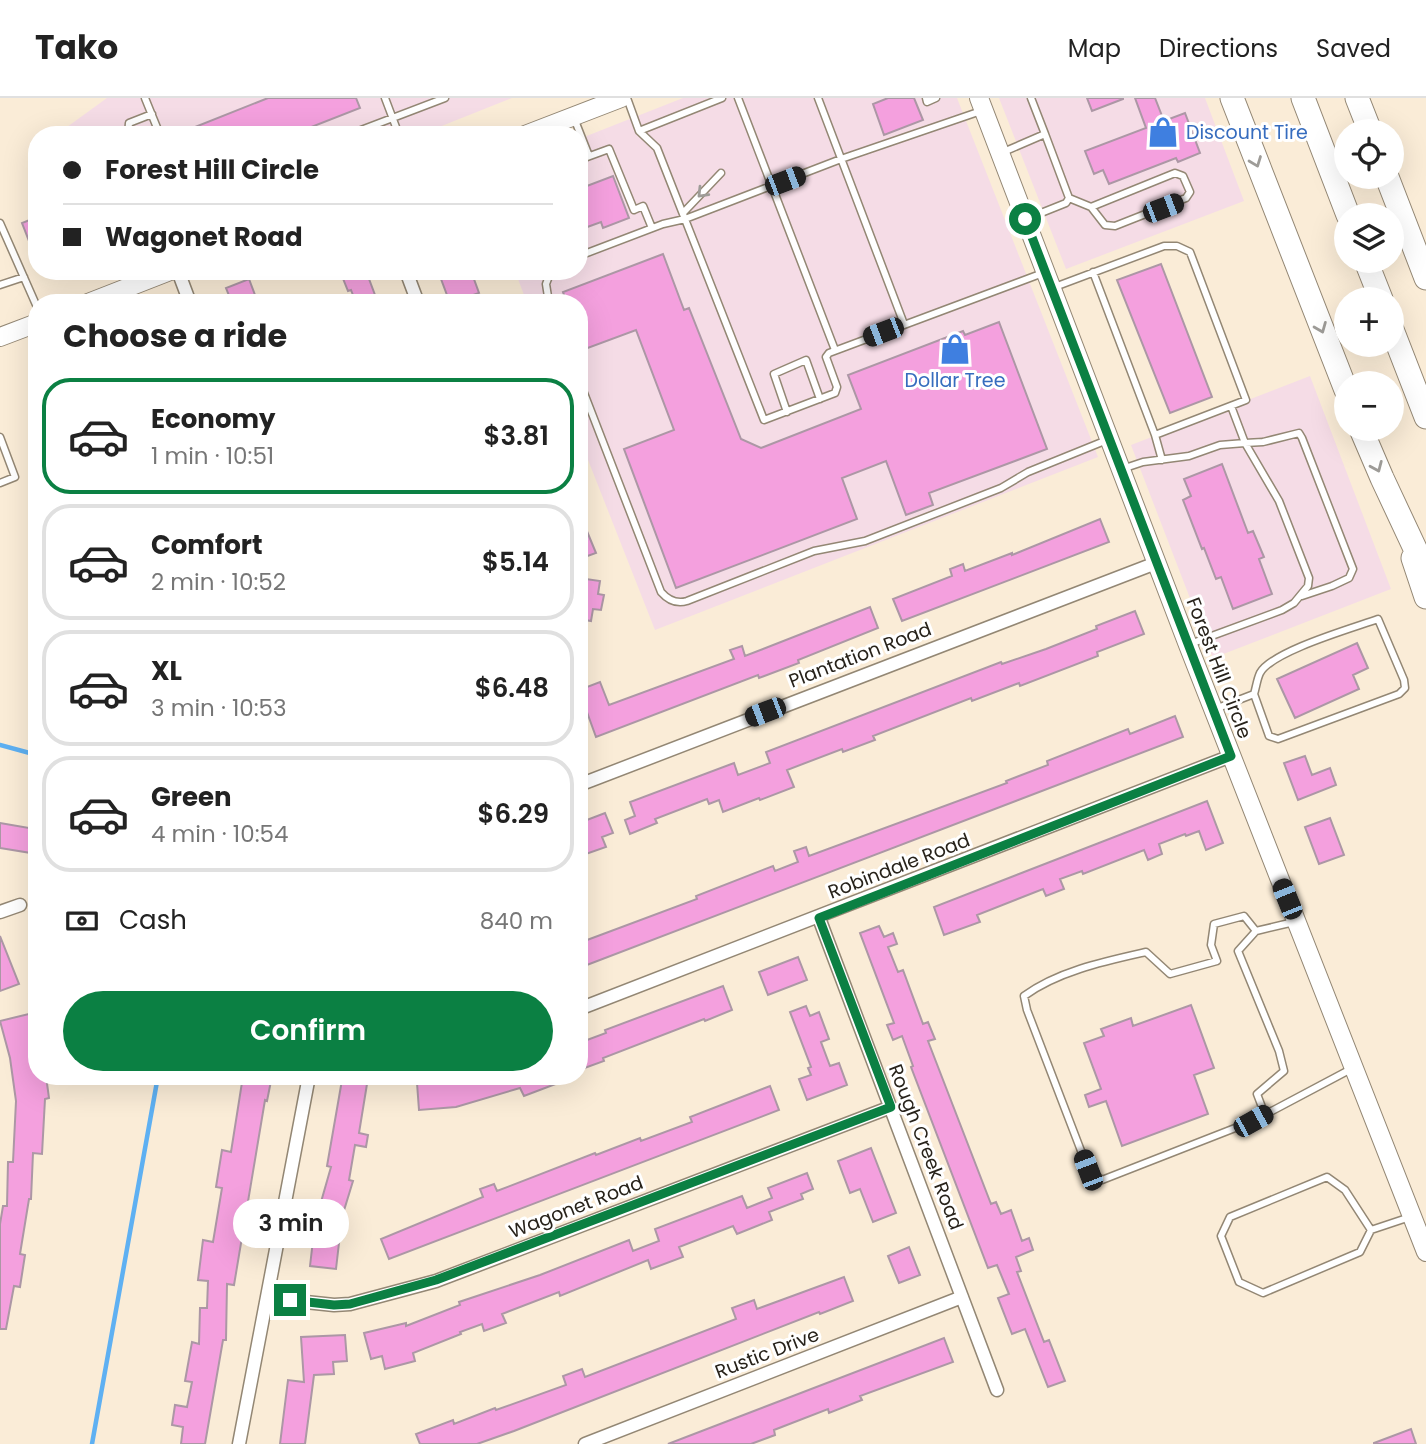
<!DOCTYPE html>
<meta charset="utf-8">
<style>
body{margin:0;font-family:Poppins,sans-serif;background:#f6f6f6;color:#222;height:100vh;display:flex;flex-direction:column;font-size:26px;white-space:nowrap}
*{box-sizing:border-box;margin:0}
p{font-size:23px;color:#767676}
.icon{flex:none;width:38px;height:38px;fill:none;stroke:currentColor;stroke-width:2;stroke-linecap:round;stroke-linejoin:round}
.map{position:relative;flex:1;overflow:hidden}
.panel{position:absolute;left:28px;top:196px;width:560px;height:791px;display:flex;flex-direction:column;background:#fff;border-radius:28px;box-shadow:0 7px 28px #0002}
.panel>*{flex:none}
.top-card{position:absolute;left:28px;top:28px;width:560px;height:154px;border-radius:28px;box-shadow:0 7px 28px #0002;display:grid;align-content:center;height:154px;padding:0 35px;background:#fff}
.tools{position:absolute;left:1334px;top:21px;display:grid;gap:14px}
.tools a{display:grid;place-items:center;width:70px;height:70px;border-radius:50%;background:#fff;box-shadow:0 7px 28px #0002;font-size:35px}
.end{position:absolute;width:32px;height:32px;margin:-16px;border:9px solid #0b8043;background:#fff;box-shadow:0 0 0 4px #fff}
.from{border-radius:50%}
.bubble{position:absolute;height:49px;border-radius:24px;background:#fff;box-shadow:0 7px 28px #0002;font-size:23px;font-weight:600;line-height:49px;text-align:center}
.car{position:absolute;width:21px;height:42px;margin:-21px -10px;border-radius:9px;box-shadow:0 0 5px 2px #0007;background:linear-gradient(#222 24%,#8ab4d8 0 40%,#222 0 76%,#8ab4d8 0 86%,#222 0)}
.top-card b{display:flex;align-items:center;gap:24px;height:66px;font-size:26px}
.top-card b+b{border-top:2px solid #e0e0e0}
.top-card i{width:18px;height:18px;background:#222}
ul{padding:0;list-style:none}
li{display:flex;align-items:center;gap:21px;height:116px;margin:0 14px 10px;padding:0 21px;border:4px solid #e0e0e0;border-radius:28px}
li div{flex:1}
li b{display:block;font-size:26px}
li em{font-style:normal;font-weight:600}
li.selected{border-color:#0b8043}
li>.icon{width:63px;height:63px;stroke-width:1.5}
h2{padding:0 35px;font-size:32px;line-height:84px}
.pay{display:flex;align-items:center;gap:18px;height:77px;padding:0 35px;font-size:26px}
.pay p{margin-inline-start:auto}
.button{display:flex;gap:14px;margin-top:auto;padding:14px 35px}
.button a{flex:1;height:80px;border-radius:42px;background:#0b8043;color:#fff;font-size:28px;font-weight:600;line-height:80px;text-align:center}
header{display:flex;align-items:center;gap:42px;box-sizing:border-box;height:98px;padding:0 35px;background:#fff;border-bottom:2px solid #e0e0e0}
header strong{font-size:33px}
nav{display:flex;gap:38px;margin-inline-start:auto;font-size:24px}
.map>svg:first-child{display:block}
.commercial{fill:#f5dce6}
.lines{fill:none;stroke-linecap:round;stroke-linejoin:round}
.stream{stroke:#5eb0f2;stroke-width:4.5}
.building{fill:#f4a0de;stroke:#ac97a5;stroke-width:2}
.lane-casing{stroke:#938774;stroke-width:9}
.street-casing{stroke:#938774;stroke-width:15}
.secondary-casing{stroke:#938774;stroke-width:20}
.highway-casing{stroke:#938774;stroke-width:25}
.lane{stroke:#fff;stroke-width:6}
.street{stroke:#fff;stroke-width:12}
.secondary{stroke:#fff;stroke-width:18}
.highway{stroke:#fff;stroke-width:23}
.oneway{stroke:#9e9c98}
.route{stroke:#0b8043;stroke-width:9}
.labels{text-anchor:middle;dominant-baseline:central;stroke-width:6;stroke-linejoin:round;paint-order:stroke}
.shop-label{font-size:19px;fill:#366cbe;stroke:#fff;text-anchor:start}
.street-label{font-size:19px;fill:#27221a;stroke:#fff}
</style>
<header>
<strong>Tako</strong>
<nav><a>Map</a><a>Directions</a><a>Saved</a></nav>
</header>
<div class="map">
<svg width="1426" height="1346" viewBox="0 0 1426 1346">
<rect width="100%" height="100%" fill="#faecd7"/>
<path class="commercial" d="M107,0H512L419,37H56Z
M683,0H957L1098,359L655,532L579,339V205H527L515,173H579V41Z
M999,0H1205L1244,103L1066,171Z
M1310,278L1391,491L1213,560L1131,347Z"/>
<g class="lines">
<path class="stream" d="M0,647L37,657
M92,1346L158,978"/>
</g>
<path class="building" d="M268,0H356L360,10L291,37H175Z
M888,0H914L923,22L884,37L873,6Z
M1087,0H1123V1L1092,13Z
M1135,0H1155L1164,23L1185,15L1200,55L1178,64L1176,60L1109,86L1103,72L1094,76L1085,53L1146,30Z
M613,78L629,120L603,130L601,124L579,132V91Z
M37,119V161H36L22,125Z
M663,156L684,212L689,210L741,341L761,350L861,311L848,277L963,233L965,237L999,224L1047,351L929,395L933,407L906,417L886,363L842,380L857,421L676,490L624,351L674,332L636,232L585,251L579,236V205H567L563,194Z
M1161,166L1212,299L1170,315L1117,182Z
M340,173H366L378,205H356L351,192L348,193Z
M438,173H471L479,195L450,205Z
M249,181L258,205H232L226,190Z
M1222,366L1248,435L1253,433L1264,459L1259,461L1272,496L1233,511L1221,479L1216,481L1204,450L1202,451L1183,402L1191,398L1184,381Z
M579,414L596,455L579,461Z
M1100,421L1109,444L902,523L893,501L952,478L950,471L963,466L965,473L1012,455V457Z
M579,480L600,483L598,496L604,497L601,512L593,511L591,523L579,521Z
M870,509L878,530L798,562L799,565L759,580L758,577L596,639L579,592L600,584L609,607L734,561L730,552L742,548L745,558Z
M1135,513L1144,536L1097,554L1098,558L1020,588L1019,585L972,603L971,600L873,638L875,642L843,654L842,651L787,672L794,689L760,702L759,700L723,714L719,702L709,706L707,701L655,721L657,725L630,736L625,722L635,718L630,704L734,665L738,677L770,665L766,654L1001,564L1002,566L1046,551L1097,531L1096,528Z
M1357,545L1368,570L1353,577L1359,591L1295,620L1277,581Z
M1175,618L1183,639L579,870V845L697,801L696,798L773,768L775,773L798,764L794,753L806,749L809,758L1007,685L1006,683L1048,667L1047,663L1128,631L1130,636Z
M1305,658L1312,677L1330,670L1336,687L1298,702L1284,665Z
M1207,703L1223,745L1206,752L1199,733L1186,738L1185,736L1159,746L1162,756L1148,762L1144,752L1083,776L1082,773L1060,781L1064,791L1046,798L1043,791L977,817L980,824L944,837L934,809Z
M605,715L613,735L602,739L606,749L583,757L579,748V725Z
M1330,720L1344,757L1319,766L1305,729Z
M0,725L35,731L31,755L0,750Z
M879,828L884,839L893,835L897,846L888,849L898,874L903,872L923,926L928,924L935,941L928,943L991,1106L996,1104L1001,1116L1011,1112L1022,1143L1029,1140L1033,1152L1016,1159L1021,1173L1017,1174L1044,1244L1049,1242L1065,1283L1048,1289L1025,1231L1012,1236L998,1200L1009,1196L997,1167L988,1170L911,969L913,968L902,938L893,942L887,927L894,925L860,835Z
M0,838L19,886L0,893Z
M798,859L807,882L768,897L759,874Z
M723,888L732,912L705,923L704,921L603,960L604,963L579,972V945L606,935L605,932Z
M1191,907L1214,970L1194,977L1208,1016L1122,1048L1106,1003L1089,1009L1085,997L1101,991L1084,945L1104,938L1101,931L1131,920L1133,928Z
M806,908L810,918L819,914L829,941L821,944L830,968L839,965L847,987L807,1002L799,981L811,977L808,970L811,969L790,914Z
M37,914V978H46L49,1000L45,1001L42,1056L33,1055L31,1101H29L20,1156L25,1157L20,1189L14,1188L6,1231H0V1126L3,1108H7L8,1064H13L16,1003L10,960L0,923Z
M243,978H272L267,1003L265,1002L234,1187L227,1186L226,1242H223L205,1346H181L183,1329L172,1327L175,1307L187,1309L192,1284L185,1283L192,1244L199,1246L200,1210H207L208,1183L198,1182L203,1142L213,1144L222,1090L216,1089L222,1052L231,1054Z
M477,978H574V979L524,998L520,990L456,1009L419,1012L417,985L453,982V985Z
M342,982L367,986L359,1035L368,1037L366,1049L355,1047L349,1082L353,1083L342,1119L336,1171L310,1168L315,1125L331,1069L327,1068Z
M770,988L779,1012L389,1161L381,1141L483,1099L480,1091L494,1086L497,1093L595,1055L596,1057L640,1040L641,1043L692,1024L690,1019Z
M871,1050L896,1115L873,1124L860,1091L850,1095L838,1063Z
M807,1075L813,1091L801,1096L803,1101L769,1114L772,1122L737,1136L733,1128L679,1149L683,1159L651,1171L648,1162L560,1198L559,1194L502,1216L506,1225L484,1233L482,1226L460,1234L461,1236L413,1255L415,1263L385,1271L382,1258L371,1261L364,1235L406,1225V1228L460,1207L459,1204L540,1177L629,1142L633,1153L659,1143L655,1131L742,1098L747,1110L772,1100L768,1090Z
M909,1149L920,1177L899,1185L888,1158Z
M844,1179L853,1203L820,1216L819,1214L514,1333L477,1346H420L416,1336L453,1322L454,1326L495,1310L496,1312L566,1287L563,1278L582,1271L585,1279L736,1221L732,1210L754,1202L757,1211Z
M345,1237L347,1263L333,1264L334,1276L314,1277L305,1346H280L288,1282L304,1284L301,1239Z
M944,1240L953,1264L860,1298L862,1302L829,1315L828,1311L774,1332L775,1337L751,1346H668Z
M1411,1331L1416,1346H1374V1345Z"/>
<g class="lines">
<defs>
<path id="lane" d="M145,0L160,37
M385,0L399,37
M627,0L639,33L657,50L764,322L835,295L837,289L826,259L829,255L1043,175
M738,0L835,252
M818,0L904,226
M926,0L927,4L936,0
M574,20L589,58
M639,33L722,0
M128,37L129,25L152,16
M348,37L445,0
M1001,55L1045,36L1031,0
M579,62L609,51L634,112L643,108L652,130
M1069,100L1091,109L1175,75L1183,78L1190,94L1186,100L1115,128L1105,127L1091,109
M683,115L721,75
M1026,121L1066,105L1069,100L1045,36
M0,125L37,209
M579,158L663,126L685,121L841,61L981,13
M1093,174L1155,337
M0,187L24,179
M1052,190L1164,148H1177L1190,154L1246,302L1155,337L1162,362
M549,205L546,186L551,173
M579,282L661,494C668,502 677,506 687,503L814,453L865,443L1001,390L1028,374L1107,342
M1231,308L1245,345L1263,344L1299,335L1302,340L1353,471L1349,480L1332,488L1302,498
M787,314L774,276L806,262L820,301
M0,339L15,379L0,385
M1122,371L1143,364L1189,358L1220,347L1245,345L1279,403L1309,480L1308,488L1294,505L1282,512L1190,546
M1215,611L1254,596C1256,590 1257,581 1260,575C1272,553 1353,530 1378,521L1404,582L1405,590L1399,596L1278,641L1269,638L1254,596
M1294,824L1256,833L1244,818L1214,826L1211,847L1217,863L1170,876L1146,854C1106,863 1058,873 1024,898L1027,912L1088,1071L1102,1082L1253,1023L1353,970
M1256,833L1238,853L1279,953L1284,973L1257,996L1265,1017
M1371,1132L1360,1154L1263,1195L1239,1184L1221,1138L1230,1119L1327,1079L1345,1092L1371,1132L1410,1119"/>
<path id="street" d="M178,173L190,205
M406,173L418,205
M579,687L1156,465
M0,814L20,807
M819,820L997,1292
M579,911L1231,658
M268,1200L334,1207L350,1206L436,1183L891,1009
M239,1346L309,978
M585,1346L962,1199"/>
<path id="secondary" d="M979,0L1188,547L1426,1154
M525,37L621,0
M88,205L170,173
M0,239L37,225"/>
<path id="highway" d="M1232,0L1346,292
M1303,0L1348,117
M1357,0L1370,33
M1387,79L1426,180
M1366,163L1381,201
M1391,229L1426,319
M1361,331L1382,380L1426,474
M1413,460L1426,499"/>
</defs>
<use href="#lane" class="lane-casing"/>
<use href="#street" class="street-casing"/>
<use href="#secondary" class="secondary-casing"/>
<use href="#highway" class="highway-casing"/>
<use href="#lane" class="lane"/>
<use href="#street" class="street"/>
<use href="#secondary" class="secondary"/>
<use href="#highway" class="highway"/>
</g>
<defs><path id="oneway-chevron" d="M-2-3.5L2.5 0L-2 3.5" fill="none" stroke-width="1.6" stroke-linecap="round" stroke-linejoin="round" transform="scale(1.75)"/></defs>
<g class="oneway">
<use href="#oneway-chevron" transform="translate(1256 64) rotate(69)"/>
<use href="#oneway-chevron" transform="translate(702 95) rotate(134)"/>
<use href="#oneway-chevron" transform="translate(1321 230) rotate(68)"/>
<use href="#oneway-chevron" transform="translate(1377 369) rotate(67)"/>
</g>
<g class="lines">
<path class="route" d="M290,1202L334,1207L350,1206L436,1182L891,1009L819,820L1231,658L1025,121"/>
</g>
<defs>
<symbol id="shop-bare" viewBox="-9 -9 18 18"><path d="M-5-2.5h2.3a2.7 3.5 0 0 1 5.4 0H5L5.5 6h-11ZM-1.5-2.5h3a1.5 2.3 0 0 0-3 0Z" fill="#3f7fe0" stroke="#fff" stroke-width="2.5" paint-order="stroke"/></symbol>
</defs>
<g fill-rule="evenodd">
<use href="#shop-bare" x="1141" y="12" width="44" height="44"/>
<use href="#shop-bare" x="933" y="229" width="44" height="44"/>
</g>
<g class="labels">
<g class="shop-label">
<text x="1186" y="34">Discount Tire</text>
<text x="955" y="282" text-anchor="middle">Dollar Tree</text>
</g>
<g class="street-label">
<text transform="translate(860 557) rotate(-21)">Plantation Road</text>
<text transform="translate(1219 570) rotate(69)">Forest Hill Circle</text>
<text transform="translate(899 768) rotate(-21)">Robindale Road</text>
<text transform="translate(926 1049) rotate(69)">Rough Creek Road</text>
<text transform="translate(576 1109) rotate(-21)">Wagonet Road</text>
<text transform="translate(767 1255) rotate(-21)">Rustic Drive</text>
</g>
</g>
</svg>
<div class="tools">
<a><svg class="icon" aria-label="locate" viewBox="0 0 24 24"><circle cx="12" cy="12" r="6"/><path d="M12 2v4M12 18v4M2 12h4M18 12h4"/></svg></a>
<a><svg class="icon" aria-label="layers" viewBox="0 0 24 24"><path d="M12 4l9 5-9 5-9-5zM3 14l9 5 9-5"/></svg></a>
<a>+</a>
<a>−</a>
</div>
<i class="end from" style="left:1025px;top:121px"></i>
<i class="end" style="left:290px;top:1202px"></i>
<div class="bubble" style="left:233px;top:1101px;width:116px">3 min</div>
<i class="car" style="left:785px;top:83px;rotate:69deg"></i>
<i class="car" style="left:1163px;top:110px;rotate:69deg"></i>
<i class="car" style="left:883px;top:234px;rotate:249deg"></i>
<i class="car" style="left:765px;top:614px;rotate:249deg"></i>
<i class="car" style="left:1287px;top:801px;rotate:338deg"></i>
<i class="car" style="left:1253px;top:1023px;rotate:61deg"></i>
<i class="car" style="left:1088px;top:1072px;rotate:339deg"></i>
<div class="top-card">
<b><i class="from"></i>Forest Hill Circle</b>
<b><i></i>Wagonet Road</b>
</div>
<section class="panel">
<h2>Choose a ride</h2>
<ul>
<li class="selected"><svg class="icon" aria-label="car" viewBox="0 0 24 24"><path d="M5 17H2v-5l4-1 3-4h7l3 4 3 1v5h-3M9 17h6M6 11h13"/><circle cx="7" cy="17" r="2"/><circle cx="17" cy="17" r="2"/></svg><div><b>Economy</b><p>1 min · 10:51</p></div><em>$3.81</em></li>
<li><svg class="icon" aria-label="car" viewBox="0 0 24 24"><path d="M5 17H2v-5l4-1 3-4h7l3 4 3 1v5h-3M9 17h6M6 11h13"/><circle cx="7" cy="17" r="2"/><circle cx="17" cy="17" r="2"/></svg><div><b>Comfort</b><p>2 min · 10:52</p></div><em>$5.14</em></li>
<li><svg class="icon" aria-label="car" viewBox="0 0 24 24"><path d="M5 17H2v-5l4-1 3-4h7l3 4 3 1v5h-3M9 17h6M6 11h13"/><circle cx="7" cy="17" r="2"/><circle cx="17" cy="17" r="2"/></svg><div><b>XL</b><p>3 min · 10:53</p></div><em>$6.48</em></li>
<li><svg class="icon" aria-label="car" viewBox="0 0 24 24"><path d="M5 17H2v-5l4-1 3-4h7l3 4 3 1v5h-3M9 17h6M6 11h13"/><circle cx="7" cy="17" r="2"/><circle cx="17" cy="17" r="2"/></svg><div><b>Green</b><p>4 min · 10:54</p></div><em>$6.29</em></li>
</ul>
<div class="pay"><svg class="icon" aria-label="cash" viewBox="0 0 24 24"><path d="M3 7h18v10H3z"/><circle cx="12" cy="12" r="2"/></svg>Cash<p>840 m</p></div>
<div class="button"><a>Confirm</a></div>
</section>
</div>
